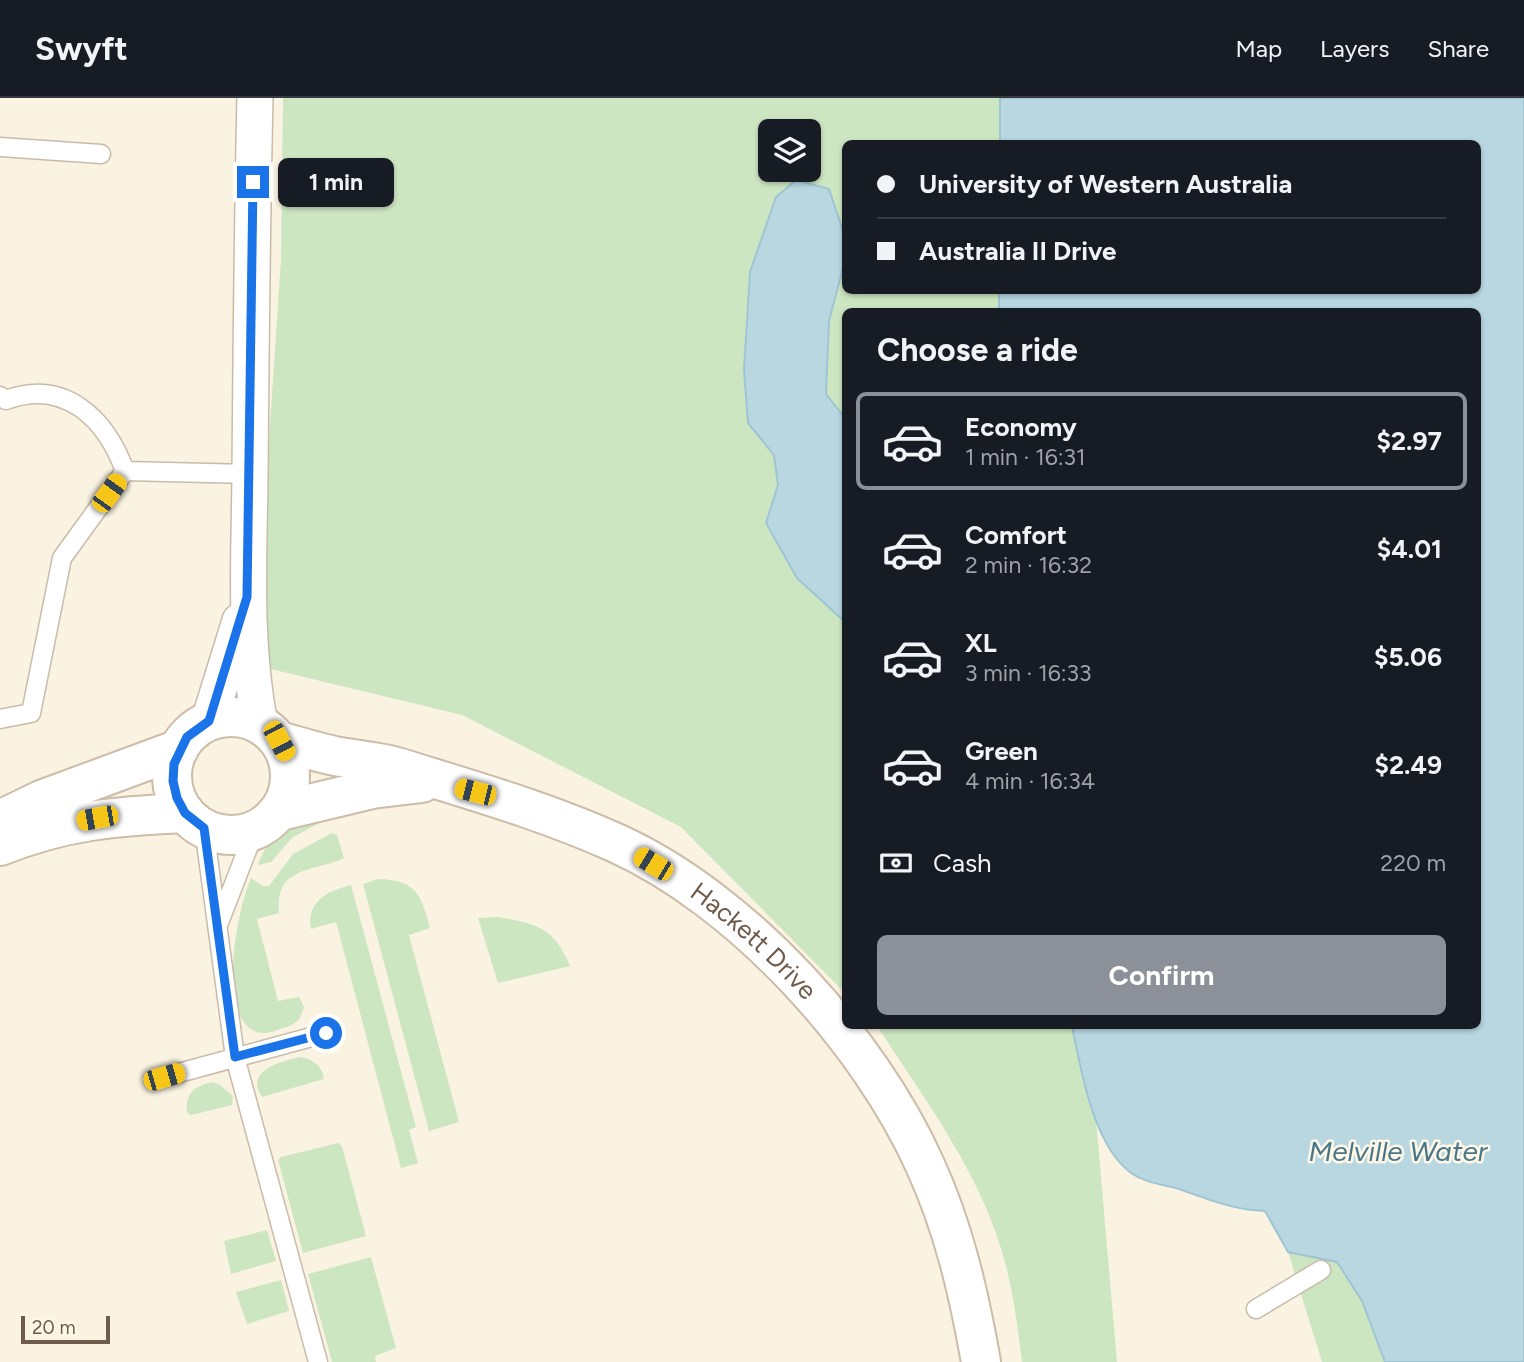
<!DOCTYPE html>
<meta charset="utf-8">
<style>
body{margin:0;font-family:Figtree,sans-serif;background:#242831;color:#f1f3f6;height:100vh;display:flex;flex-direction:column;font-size:26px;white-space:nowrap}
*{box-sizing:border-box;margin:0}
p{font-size:23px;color:#9ea1a6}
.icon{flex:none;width:38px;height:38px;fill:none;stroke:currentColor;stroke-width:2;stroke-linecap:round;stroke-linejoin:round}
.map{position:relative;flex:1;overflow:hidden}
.side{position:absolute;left:842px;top:210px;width:639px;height:721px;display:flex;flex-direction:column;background:#171b24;border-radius:10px;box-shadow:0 2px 5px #0004}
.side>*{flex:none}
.top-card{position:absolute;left:842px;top:42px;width:639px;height:154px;border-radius:10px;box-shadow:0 2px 5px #0004;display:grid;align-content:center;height:154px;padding:0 35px;background:#171b24}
.fabs{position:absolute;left:758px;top:21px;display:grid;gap:14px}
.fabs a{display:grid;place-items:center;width:63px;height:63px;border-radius:10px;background:#171b24;box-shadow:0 2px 5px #0004;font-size:35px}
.scale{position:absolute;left:21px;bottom:18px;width:89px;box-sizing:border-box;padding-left:7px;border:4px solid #6f5b4b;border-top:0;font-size:19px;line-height:24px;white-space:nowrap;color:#6f5b4b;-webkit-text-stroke:5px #fdf7e7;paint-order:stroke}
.end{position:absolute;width:32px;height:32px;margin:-16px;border:9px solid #1a73e8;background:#fff;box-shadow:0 0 0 4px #fff}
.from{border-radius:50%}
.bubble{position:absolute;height:49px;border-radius:10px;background:#171b24;box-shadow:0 2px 5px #0004;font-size:23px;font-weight:700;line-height:49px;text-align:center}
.car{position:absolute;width:21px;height:42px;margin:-21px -10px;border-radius:9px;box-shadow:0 0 5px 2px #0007;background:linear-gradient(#f5c518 24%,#345 0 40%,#f5c518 0 76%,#345 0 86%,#f5c518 0)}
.top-card b{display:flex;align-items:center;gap:24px;height:66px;font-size:26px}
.top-card b+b{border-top:2px solid #363941}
.top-card i{width:18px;height:18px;background:#f1f3f6}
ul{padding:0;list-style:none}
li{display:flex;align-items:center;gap:21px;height:98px;margin:0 14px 10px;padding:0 21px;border:4px solid transparent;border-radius:10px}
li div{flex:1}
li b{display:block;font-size:26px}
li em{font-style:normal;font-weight:700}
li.active{border-color:#8c9099}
li>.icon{width:63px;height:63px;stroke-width:1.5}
h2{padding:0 35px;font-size:32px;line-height:84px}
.pay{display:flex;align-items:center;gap:18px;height:77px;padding:0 35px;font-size:26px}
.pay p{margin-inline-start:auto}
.button{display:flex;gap:14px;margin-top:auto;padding:14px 35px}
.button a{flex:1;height:80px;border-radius:10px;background:#8c9099;color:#fff;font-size:28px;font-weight:700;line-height:80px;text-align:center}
header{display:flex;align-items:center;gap:42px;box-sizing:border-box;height:98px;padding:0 35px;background:#171b24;border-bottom:2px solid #363941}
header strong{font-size:33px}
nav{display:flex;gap:38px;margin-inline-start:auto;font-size:24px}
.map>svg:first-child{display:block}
.green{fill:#cde6c2;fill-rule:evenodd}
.water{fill:#b8d7e1;stroke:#9fc5d2;stroke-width:2}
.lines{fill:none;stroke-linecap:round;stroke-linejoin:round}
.service-casing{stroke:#c9bbaa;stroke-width:21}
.minor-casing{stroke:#c9bbaa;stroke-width:38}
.secondary-casing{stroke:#cdbca8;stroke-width:42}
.service{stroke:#fff;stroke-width:18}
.minor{stroke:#fff;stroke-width:35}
.secondary{stroke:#fff;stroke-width:38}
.route{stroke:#1a73e8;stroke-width:9}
.labels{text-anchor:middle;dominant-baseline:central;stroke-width:5;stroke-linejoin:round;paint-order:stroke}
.street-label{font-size:26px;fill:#6f5b4b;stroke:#fdf7e7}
.water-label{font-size:28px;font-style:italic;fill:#4a7788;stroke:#fdf7e7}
</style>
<header>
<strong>Swyft</strong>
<nav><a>Map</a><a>Layers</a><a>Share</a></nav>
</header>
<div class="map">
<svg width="1524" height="1264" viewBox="0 0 1524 1264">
<rect width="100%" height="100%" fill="#faf3e2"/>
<path class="green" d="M283,0H1002L1006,45L845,46V192L1020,193L1022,213L845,214V895L681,729L462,617L254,567L281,161ZM770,33H808V72H770Z
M329,720L293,739L271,764L258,767C271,729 294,724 329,720Z
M332,735L337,737L344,760C313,775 275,767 279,815L257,821L278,903L299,899L304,909C301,921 296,927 283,930C275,933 265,937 257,934C215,920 238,809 251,780L263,788H269L293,756Z
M378,781C416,782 421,796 430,830L409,837L459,1024L429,1033L363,786Z
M351,787L416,1029L409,1032L418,1065L401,1070L336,824L311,831C306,804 327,793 351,787Z
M498,819C537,826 554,829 570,868L498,885L478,820Z
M877,928H1088L1117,1264H1022C1018,1232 1014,1199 1006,1168C984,1080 926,1003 877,928Z
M299,959C313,961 322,967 324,981L262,999C244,972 281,964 299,959Z
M212,984L220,987L233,998L232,1007L191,1017L187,1014C185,995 195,988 212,984Z
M338,1045L342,1048L366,1138L303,1155L278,1062L281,1059Z
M267,1132L276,1163L231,1176L224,1143Z
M1288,1154L1337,1164L1362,1203L1385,1264H1322Z
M371,1159L396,1250L375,1258L376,1264H332L308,1176Z
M281,1182L289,1213L247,1226L236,1194Z"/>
<path class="water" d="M1000,0H1524V1264H1385L1362,1203L1337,1164L1288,1154L1265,1113C1234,1112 1210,1102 1182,1092C1164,1086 1147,1086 1131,1075C1093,1047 1081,972 1072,928H1477V214L999,213V192H1477V46L1000,45Z
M796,82L829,91L845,139V162L829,223L826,296L845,320V524L797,480L766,425L778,387L774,357L748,325L744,272L750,174L776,99Z"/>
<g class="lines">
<defs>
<path id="service" d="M0,49L101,56
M0,298L6,302C65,280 106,321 125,373
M0,621L31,615L62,460L125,373L250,376
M204,730L235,959L318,1264
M218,827L255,732
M164,979L326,935
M1256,1211L1321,1172"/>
<path id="minor" d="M255,0C252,126 251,252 250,378C249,462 244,544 260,627
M209,623L240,523"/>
<g id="secondary">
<circle cx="231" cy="678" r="59"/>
<path id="s1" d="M279,643C297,648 316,654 335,658C355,662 377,663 397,669C471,692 545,713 616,745C742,802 869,942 925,1067C954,1130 969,1196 981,1264"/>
<path d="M280,713L372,691L422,685"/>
<path d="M0,722L41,702L179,651"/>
<path d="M0,748C66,722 116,718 185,715"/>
</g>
</defs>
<use href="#service" class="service-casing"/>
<use href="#minor" class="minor-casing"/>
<use href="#secondary" class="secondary-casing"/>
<use href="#service" class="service"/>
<use href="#minor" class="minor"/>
<use href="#secondary" class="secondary"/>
</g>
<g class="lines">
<path class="route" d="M253,84L247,499L209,623L187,639L174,666L173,683L177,700L185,715L204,730L235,959L326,935"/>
</g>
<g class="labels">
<g class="street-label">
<text stroke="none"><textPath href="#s1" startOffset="523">Hackett Drive</textPath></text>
</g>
<g class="water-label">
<text x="1398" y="1053">Melville Water</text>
</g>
</g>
</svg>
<div class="fabs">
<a><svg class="icon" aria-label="layers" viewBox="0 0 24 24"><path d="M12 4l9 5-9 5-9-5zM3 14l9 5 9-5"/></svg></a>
</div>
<div class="scale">20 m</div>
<i class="end from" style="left:326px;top:935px"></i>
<i class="end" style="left:253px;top:84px"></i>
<div class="bubble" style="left:278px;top:60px;width:116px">1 min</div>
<i class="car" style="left:109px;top:395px;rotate:36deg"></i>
<i class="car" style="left:279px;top:643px;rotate:152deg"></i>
<i class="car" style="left:475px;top:694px;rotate:284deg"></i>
<i class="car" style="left:97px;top:720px;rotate:260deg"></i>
<i class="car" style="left:653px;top:766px;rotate:301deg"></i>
<i class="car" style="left:164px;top:979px;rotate:74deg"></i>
<div class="top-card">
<b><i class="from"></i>University of Western Australia</b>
<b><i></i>Australia II Drive</b>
</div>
<section class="side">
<h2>Choose a ride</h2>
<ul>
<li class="active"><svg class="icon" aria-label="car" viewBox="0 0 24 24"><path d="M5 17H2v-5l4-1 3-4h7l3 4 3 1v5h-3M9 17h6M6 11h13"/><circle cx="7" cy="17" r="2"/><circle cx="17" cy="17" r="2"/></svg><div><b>Economy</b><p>1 min · 16:31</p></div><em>$2.97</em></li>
<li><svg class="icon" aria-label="car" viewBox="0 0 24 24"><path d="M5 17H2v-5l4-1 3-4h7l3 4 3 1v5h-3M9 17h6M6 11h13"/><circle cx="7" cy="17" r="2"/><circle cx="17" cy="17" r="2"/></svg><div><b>Comfort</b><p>2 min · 16:32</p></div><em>$4.01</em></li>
<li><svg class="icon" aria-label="car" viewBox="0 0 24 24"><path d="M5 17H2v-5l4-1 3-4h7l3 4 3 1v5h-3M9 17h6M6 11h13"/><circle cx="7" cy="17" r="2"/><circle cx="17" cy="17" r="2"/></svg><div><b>XL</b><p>3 min · 16:33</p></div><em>$5.06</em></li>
<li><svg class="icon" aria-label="car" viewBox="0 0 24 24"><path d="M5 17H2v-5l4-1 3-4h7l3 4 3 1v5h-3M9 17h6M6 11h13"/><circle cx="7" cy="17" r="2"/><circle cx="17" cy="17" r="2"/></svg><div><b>Green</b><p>4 min · 16:34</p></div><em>$2.49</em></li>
</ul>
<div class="pay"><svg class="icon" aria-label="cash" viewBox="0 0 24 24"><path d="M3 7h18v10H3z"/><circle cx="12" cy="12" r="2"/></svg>Cash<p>220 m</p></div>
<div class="button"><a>Confirm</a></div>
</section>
</div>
